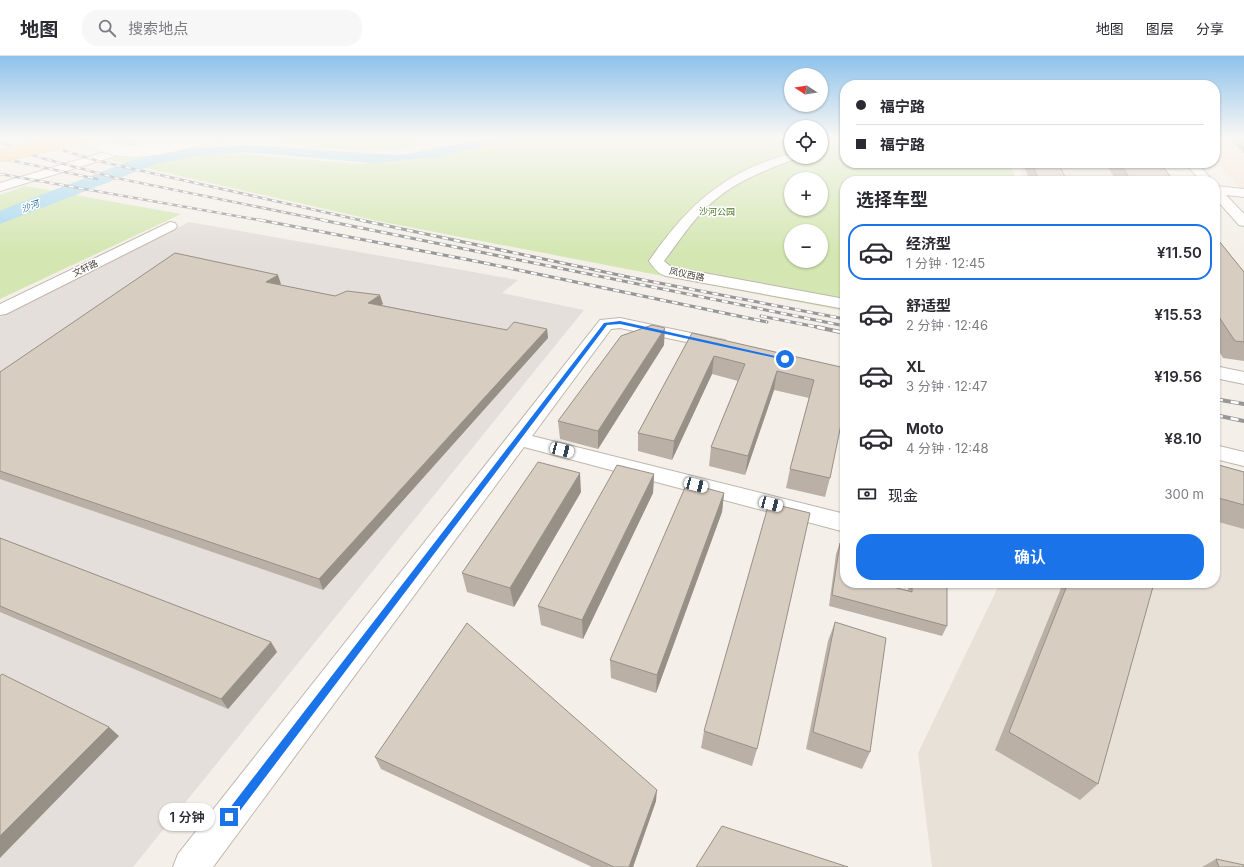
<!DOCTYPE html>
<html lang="zh">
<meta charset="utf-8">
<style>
body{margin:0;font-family:Inter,"Noto Sans SC",sans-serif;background:#f7f7f7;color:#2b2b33;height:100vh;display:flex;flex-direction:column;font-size:15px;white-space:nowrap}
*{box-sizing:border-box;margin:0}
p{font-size:13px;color:#7c7c81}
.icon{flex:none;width:22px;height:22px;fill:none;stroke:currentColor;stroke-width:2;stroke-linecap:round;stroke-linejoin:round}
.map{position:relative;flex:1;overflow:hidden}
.panel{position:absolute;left:840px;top:120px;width:380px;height:412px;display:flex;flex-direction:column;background:#fff;border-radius:16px;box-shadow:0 1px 3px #0004}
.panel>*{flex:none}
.top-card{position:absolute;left:840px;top:24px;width:380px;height:88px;border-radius:16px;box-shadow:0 1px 3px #0004;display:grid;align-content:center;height:88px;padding:0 16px;background:#fff}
.needle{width:26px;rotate:282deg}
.fabs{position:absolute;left:784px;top:12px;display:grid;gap:8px}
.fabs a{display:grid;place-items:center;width:44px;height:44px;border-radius:50%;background:#fff;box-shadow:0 1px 3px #0004;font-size:20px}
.end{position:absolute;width:18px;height:18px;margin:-9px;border:5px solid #1a73e8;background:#fff;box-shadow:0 0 0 2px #fff}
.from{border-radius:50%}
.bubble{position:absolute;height:28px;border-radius:14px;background:#fff;box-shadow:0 1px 3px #0004;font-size:13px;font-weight:600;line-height:28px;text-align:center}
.car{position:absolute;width:12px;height:24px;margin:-12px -6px;border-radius:5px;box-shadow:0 0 3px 1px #0007;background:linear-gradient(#fff 24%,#345 0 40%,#fff 0 76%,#345 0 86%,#fff 0)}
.top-card b{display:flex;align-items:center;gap:14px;height:38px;font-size:15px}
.top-card b+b{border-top:1px solid #e1e1e2}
.top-card i{width:10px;height:10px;background:#2b2b33}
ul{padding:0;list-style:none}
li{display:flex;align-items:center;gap:12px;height:56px;margin:0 8px 6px;padding:0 8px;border:2px solid transparent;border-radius:16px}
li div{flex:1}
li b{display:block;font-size:15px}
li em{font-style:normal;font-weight:600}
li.on{border-color:#1a73e8}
li>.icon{width:36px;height:36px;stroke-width:1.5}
h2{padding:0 16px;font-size:18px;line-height:48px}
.pay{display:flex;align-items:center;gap:10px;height:44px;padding:0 16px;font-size:15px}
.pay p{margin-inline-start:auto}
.primary-button{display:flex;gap:8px;margin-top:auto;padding:8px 16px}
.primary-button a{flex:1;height:46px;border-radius:16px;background:#1a73e8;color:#fff;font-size:16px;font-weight:600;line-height:46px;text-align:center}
header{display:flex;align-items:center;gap:24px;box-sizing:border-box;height:56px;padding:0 20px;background:#fff;border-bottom:1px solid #e1e1e2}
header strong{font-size:19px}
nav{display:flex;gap:22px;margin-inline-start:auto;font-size:14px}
.search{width:280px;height:36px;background:#f7f7f7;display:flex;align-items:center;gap:10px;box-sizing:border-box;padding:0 14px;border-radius:16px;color:#7c7c81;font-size:15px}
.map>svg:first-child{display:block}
.residential{fill:#e8e1d7}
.commercial{fill:#f5e5d5}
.industrial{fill:#e4dfda}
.green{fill:#d4e7b3;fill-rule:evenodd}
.water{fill:#a7d8ef}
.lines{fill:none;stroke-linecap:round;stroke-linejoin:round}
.minor-casing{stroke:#bfb6ac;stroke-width:2}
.major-casing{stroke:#e1b26a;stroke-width:2}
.minor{fill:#fff;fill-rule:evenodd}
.major{fill:#fbd79a;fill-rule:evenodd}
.rail-far2-casing{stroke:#979797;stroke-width:2.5}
.rail-far1-casing{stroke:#979797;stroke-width:3}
.rail-casing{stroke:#979797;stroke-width:4}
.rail-far2{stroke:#fff;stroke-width:1.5;stroke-dasharray:5;stroke-linecap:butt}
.rail-far1{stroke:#fff;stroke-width:2;stroke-dasharray:6;stroke-linecap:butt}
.rail{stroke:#fff;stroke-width:2.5;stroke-dasharray:8;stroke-linecap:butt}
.minor-bridge-casing{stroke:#bfb6ac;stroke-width:13;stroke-linecap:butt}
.major-bridge-casing{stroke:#e1b26a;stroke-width:13;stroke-linecap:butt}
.minor-bridge{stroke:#fff;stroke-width:12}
.major-bridge{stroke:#fbd79a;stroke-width:12}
.wall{fill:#bab0a6}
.shaded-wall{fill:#979087}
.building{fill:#d8cdc1;stroke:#979087}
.route{fill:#1a73e8}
.labels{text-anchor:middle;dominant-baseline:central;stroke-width:3;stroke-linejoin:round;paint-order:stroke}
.far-water-label{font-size:9px;font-style:italic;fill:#307ba1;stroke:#fff}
.far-park-label{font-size:9px;fill:#4f782c;stroke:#fff}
.far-street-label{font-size:9px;fill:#474037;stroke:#fff}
</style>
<header>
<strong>地图</strong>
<div class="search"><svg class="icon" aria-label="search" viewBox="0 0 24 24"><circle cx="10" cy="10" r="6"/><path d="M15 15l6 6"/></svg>搜索地点</div>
<nav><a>地图</a><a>图层</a><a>分享</a></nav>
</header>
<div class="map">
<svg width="1244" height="811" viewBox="0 0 1244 811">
<rect width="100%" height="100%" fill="#f4f0e9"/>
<path class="residential" d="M1019,107H1142L1169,125H1024Z
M1215,424L1244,434V811H932L918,697L1000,527H1215Z"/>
<path class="commercial" d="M1215,82L1244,85V137L1215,104Z"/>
<path class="industrial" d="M189,166L518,224L502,237L584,254L133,811H0V261Z"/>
<path class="green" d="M118,81H436L402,93L346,94L246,84L160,96L105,84Z
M549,81H791V101H821V81H845V107H1010L1017,125H845V255L378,165L110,104L129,98L196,101L226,97L358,108L426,103L508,84ZM791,123H821V153H791ZM791,175H821V205H791Z
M25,130L181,158L0,243V139Z"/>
<path class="water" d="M490,81H541L517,82L440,101L373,107L245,96L191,101L156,108L0,168V155L14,149L133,104L185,93L246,89L396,99L407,98Z"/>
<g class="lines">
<defs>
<path id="minor" d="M156,81H173L172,83L0,135V127Z
M791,98V101H797L795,103C762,115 729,128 704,154C689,169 677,188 664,205L671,211L845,243V253L666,220C658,218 653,211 649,205C686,151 725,114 791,98Z
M1185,107H1197L1213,125H1201Z
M1215,130L1244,133V141L1226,139L1244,158V170L1239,169L1215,142Z
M170,166L175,167L177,170L175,173L6,258L0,259V248Z
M620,262L719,283L725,284L728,288L725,292L719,293L620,272L611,273L532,380L845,458V476L524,391L213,811H173L178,798L600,264Z
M1215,310L1244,316V328L1215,322Z
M1215,389L1244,396V410L1215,403Z"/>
<path id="major" d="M1226,81H1244V85L1231,84Z"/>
</defs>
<use href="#minor" class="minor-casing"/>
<use href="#major" class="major-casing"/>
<use href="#minor" class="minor"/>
<use href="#major" class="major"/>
<defs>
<path id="rail-far2" d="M20,81L98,105L364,165
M0,86L38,101L116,122L327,165
M0,102L97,123
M0,118L265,165"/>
<path id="rail-far1" d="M260,164L475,205L767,266
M322,164L845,270
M360,164L633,222L845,263
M761,260L822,272"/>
<path id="rail" d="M817,271L845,277
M1215,343L1244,348
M1215,359L1244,365"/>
</defs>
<use href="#rail-far2" class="rail-far2-casing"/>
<use href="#rail-far1" class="rail-far1-casing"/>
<use href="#rail" class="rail-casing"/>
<use href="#rail-far2" class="rail-far2"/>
<use href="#rail-far1" class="rail-far1"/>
<use href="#rail" class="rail"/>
<defs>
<path id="minor-bridge" d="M96,81L97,87C130,104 175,89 209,81"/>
<path id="major-bridge" d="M0,100L86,81"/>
</defs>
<use href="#minor-bridge" class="minor-bridge-casing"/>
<use href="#major-bridge" class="major-bridge-casing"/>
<use href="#minor-bridge" class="minor-bridge"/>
<use href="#major-bridge" class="major-bridge"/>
</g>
<path class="wall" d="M1235,81H1244V98L1233,86Z
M1023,107H1058L1067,125H1030Z
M1105,107H1160L1174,125H1117Z
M1215,180L1244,216V305L1223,302L1215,288Z
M281,228L280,229L335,240L383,248L381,249L507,274L547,273L548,282L323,534L0,423V316Z
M692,277L845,312L830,422L825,441L786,432L790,413L809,342L774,334L745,419L709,410L711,391L738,325L712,318L672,404L638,395V377Z
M664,289L598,393L560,383L558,365Z
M1215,408L1244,416V473L1215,465Z
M654,418L653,437L583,583L541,569L538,550Z
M581,436L514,551L467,536L462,517Z
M724,437L722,456L656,637L611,622L610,604Z
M0,482L271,586L277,596L228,653L0,556Z
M840,487L845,527L908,534V527H947V570L942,580L829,550L836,498Z
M1063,527H1154L1098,728L1080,744L995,694Z
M835,566L870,696L862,713L806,693L828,585Z
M704,675L757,693L752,710L701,692Z
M375,701L656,745L633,811H592L381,713Z
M1216,803L1244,811H1202Z"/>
<path class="shaded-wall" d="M278,219L281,228L270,235L266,226Z
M380,239L383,248L371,256L368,247Z
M665,272L664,289L598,393V375Z
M547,273L548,282L323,534L319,523Z
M714,300L712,318L672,404L674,385Z
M777,315L774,334L745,419L748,400Z
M580,417L581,436L514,551L510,532Z
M654,418L653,437L583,583L582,564Z
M724,437L722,456L656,637L657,619Z
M271,586L277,596L228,653L221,643Z
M109,671L119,680L0,802V780Z
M657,734L656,745L633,811H629Z"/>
<path class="building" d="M1032,107H1058L1067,125H1039Z
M1120,107H1160L1174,125H1146V124L1130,123Z
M1215,180L1244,216V286L1235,285L1215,255V227H1218L1215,223Z
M175,197L278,219L266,226L335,240L347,235L380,239L368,247L507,274L514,266L547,273L319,523L0,415V316Z
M652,269L665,272L598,375L558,365L621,280Z
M692,277L845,312V349L830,422L790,413L814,324L777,315L748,400L711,391L745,308L714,300L674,385L638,377Z
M538,406L580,417L510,532L462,517Z
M1215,408L1244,416V449L1215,441Z
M617,409L654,418L582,564L538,550Z
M687,427L724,437L657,619L610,604Z
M769,447L810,457L757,693L704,675Z
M0,482L271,586L221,643L0,550Z
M840,487L845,489V527H878L912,536V527H947V570L832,539Z
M1068,527H1154L1098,728L1009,676Z
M835,566L886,582L870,696L813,676Z
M467,567L657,734L629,811H614L375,701Z
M2,618L109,671L0,780V620Z
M722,770L848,811H696Z
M1216,803L1244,809V811H1219Z"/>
<linearGradient id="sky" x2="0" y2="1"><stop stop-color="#8ec2eb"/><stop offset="0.42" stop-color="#faf8f5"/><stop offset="1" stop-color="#faf8f5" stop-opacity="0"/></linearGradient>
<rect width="1244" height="195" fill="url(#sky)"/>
<path class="route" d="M620,265L788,303L785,304L620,268L607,269L233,764L229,766L226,764L224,761L226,757L604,267Z"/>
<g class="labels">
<g class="far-water-label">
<text transform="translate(30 150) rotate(-21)">沙河</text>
</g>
<g class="far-park-label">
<text x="717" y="155">沙河公园</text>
</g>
<g class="far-street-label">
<text transform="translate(85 212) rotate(-26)">文轩路</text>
<text transform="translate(687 218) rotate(12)">凤仪西路</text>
</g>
</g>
</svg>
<div class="fabs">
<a><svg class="needle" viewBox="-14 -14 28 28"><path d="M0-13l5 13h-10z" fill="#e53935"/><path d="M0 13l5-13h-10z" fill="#7c7c81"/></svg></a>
<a><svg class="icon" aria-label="locate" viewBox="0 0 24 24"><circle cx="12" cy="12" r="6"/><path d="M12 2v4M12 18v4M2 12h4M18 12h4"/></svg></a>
<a>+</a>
<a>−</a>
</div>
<i class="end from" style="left:785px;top:303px"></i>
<i class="end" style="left:229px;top:761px"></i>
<div class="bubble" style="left:159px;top:747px;width:56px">1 分钟</div>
<i class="car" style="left:562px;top:394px;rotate:105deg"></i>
<i class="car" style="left:696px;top:429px;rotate:105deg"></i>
<i class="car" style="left:771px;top:448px;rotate:105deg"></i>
<div class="top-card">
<b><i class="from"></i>福宁路</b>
<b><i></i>福宁路</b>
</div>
<section class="panel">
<h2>选择车型</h2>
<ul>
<li class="on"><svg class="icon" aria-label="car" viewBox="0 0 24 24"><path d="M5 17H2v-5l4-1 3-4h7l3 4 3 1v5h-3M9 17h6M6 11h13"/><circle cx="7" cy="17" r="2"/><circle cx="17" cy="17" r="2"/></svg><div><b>经济型</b><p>1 分钟 · 12:45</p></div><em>¥11.50</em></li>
<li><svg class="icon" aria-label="car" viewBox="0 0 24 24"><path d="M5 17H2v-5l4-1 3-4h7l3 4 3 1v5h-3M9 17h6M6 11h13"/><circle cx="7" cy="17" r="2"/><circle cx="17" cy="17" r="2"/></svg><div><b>舒适型</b><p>2 分钟 · 12:46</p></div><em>¥15.53</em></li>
<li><svg class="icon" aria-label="car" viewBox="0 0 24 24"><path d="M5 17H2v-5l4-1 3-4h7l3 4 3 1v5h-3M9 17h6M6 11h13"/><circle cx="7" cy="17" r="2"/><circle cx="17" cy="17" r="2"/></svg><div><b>XL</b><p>3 分钟 · 12:47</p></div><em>¥19.56</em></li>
<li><svg class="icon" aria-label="car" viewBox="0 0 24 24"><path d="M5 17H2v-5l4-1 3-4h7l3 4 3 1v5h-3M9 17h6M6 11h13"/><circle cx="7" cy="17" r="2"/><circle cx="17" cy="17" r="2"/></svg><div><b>Moto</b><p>4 分钟 · 12:48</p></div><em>¥8.10</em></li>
</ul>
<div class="pay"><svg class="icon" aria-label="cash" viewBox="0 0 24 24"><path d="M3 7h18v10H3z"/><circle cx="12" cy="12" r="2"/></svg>现金<p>300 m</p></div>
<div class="primary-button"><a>确认</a></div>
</section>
</div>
